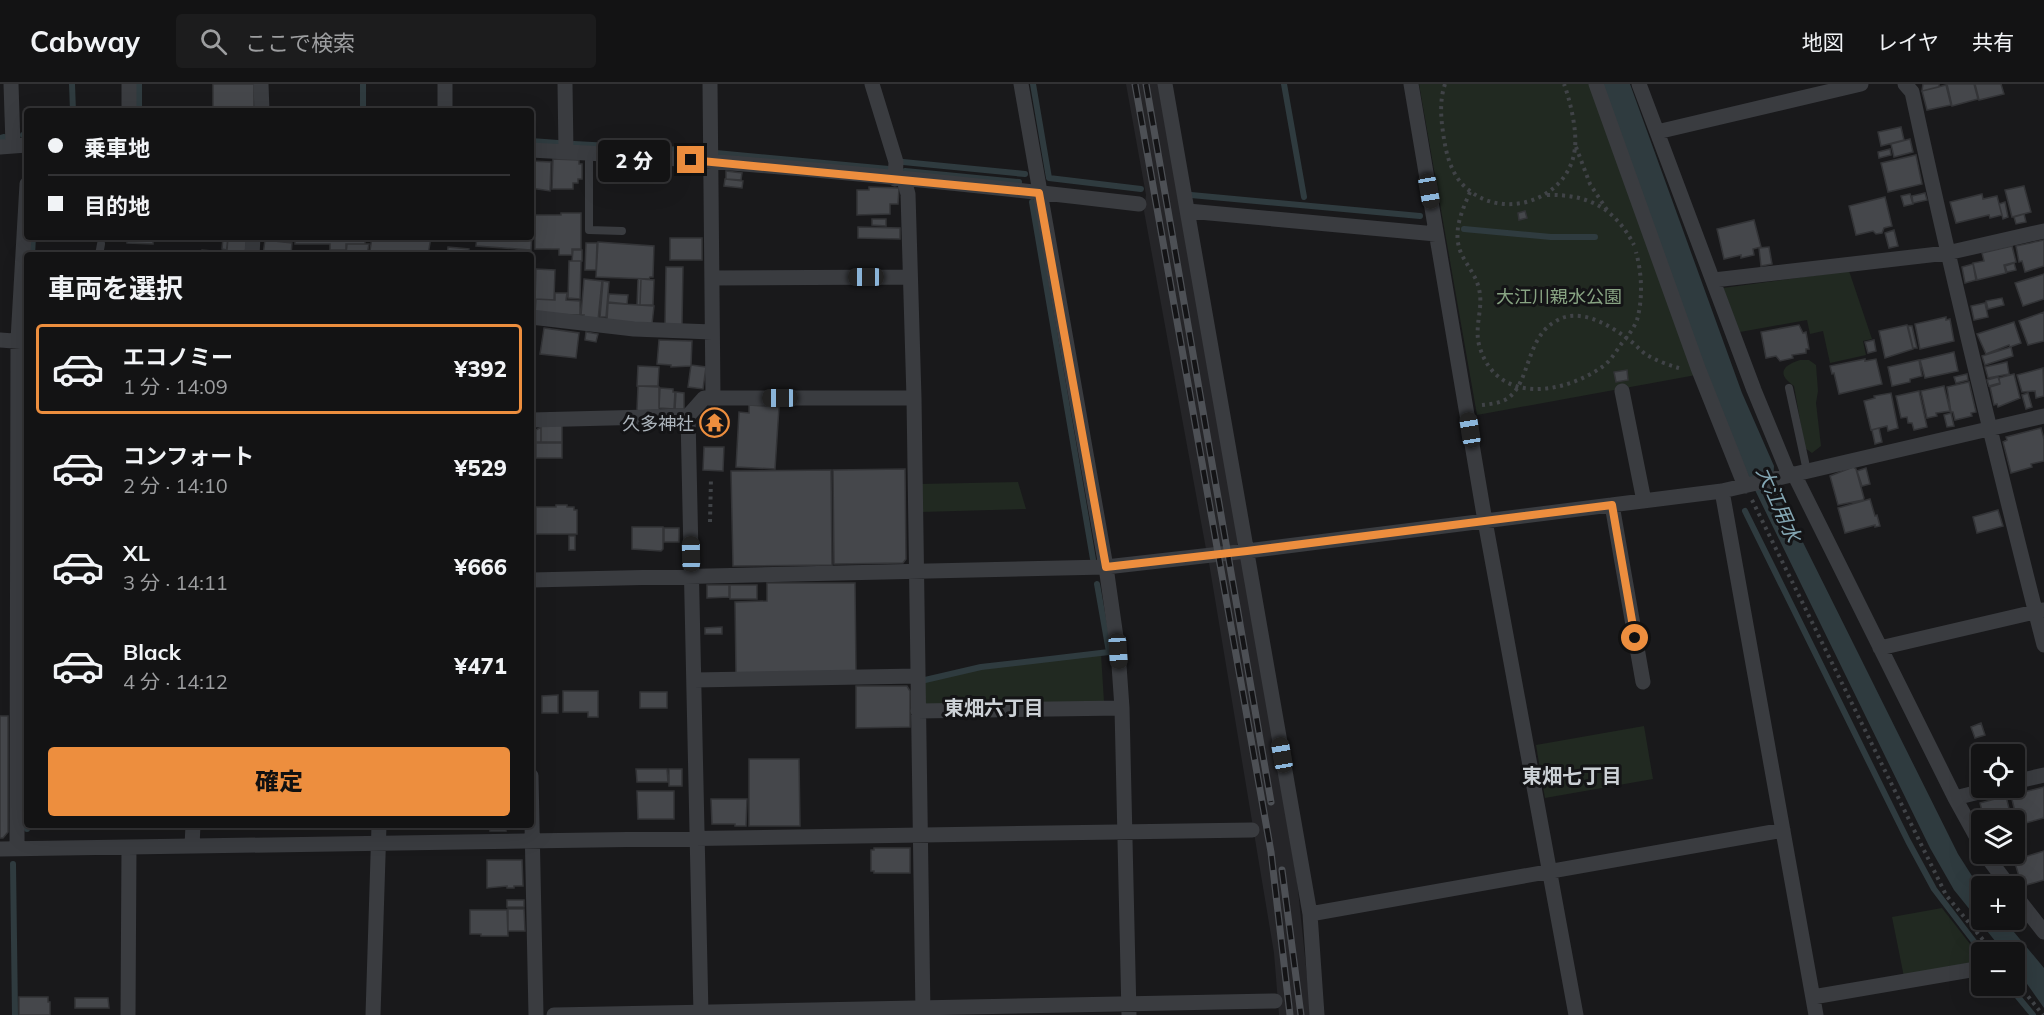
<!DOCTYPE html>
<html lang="ja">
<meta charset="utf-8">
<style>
body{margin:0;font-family:Mulish,"Noto Sans JP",sans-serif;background:#1c1c1d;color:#f1f3f6;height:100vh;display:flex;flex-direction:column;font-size:22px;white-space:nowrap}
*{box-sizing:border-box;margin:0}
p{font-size:20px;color:#9d9ea0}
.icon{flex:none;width:33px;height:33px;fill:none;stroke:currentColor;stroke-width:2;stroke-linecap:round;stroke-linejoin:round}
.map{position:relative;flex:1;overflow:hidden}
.sheet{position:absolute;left:24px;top:168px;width:510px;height:576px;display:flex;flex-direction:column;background:#131314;border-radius:6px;box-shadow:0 6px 24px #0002,0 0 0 2px #323234}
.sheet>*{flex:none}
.banner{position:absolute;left:24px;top:24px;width:510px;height:132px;border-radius:6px;box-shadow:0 6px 24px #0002,0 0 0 2px #323234;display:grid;align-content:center;height:132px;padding:0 24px;background:#131314}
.controls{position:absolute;left:1971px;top:660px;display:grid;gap:12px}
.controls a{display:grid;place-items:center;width:54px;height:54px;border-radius:6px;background:#131314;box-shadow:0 6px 24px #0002,0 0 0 2px #323234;font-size:30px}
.end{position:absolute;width:27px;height:27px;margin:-14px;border:8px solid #ed8e3e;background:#111;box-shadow:0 0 0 3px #111}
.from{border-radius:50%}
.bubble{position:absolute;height:42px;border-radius:6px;background:#131314;box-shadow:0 6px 24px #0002,0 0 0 2px #323234;font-size:20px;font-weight:800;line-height:42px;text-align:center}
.car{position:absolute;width:18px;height:36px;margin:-18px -9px;border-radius:8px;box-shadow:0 0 4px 2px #0007;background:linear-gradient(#222 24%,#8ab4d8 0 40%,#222 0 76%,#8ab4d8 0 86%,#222 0)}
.banner b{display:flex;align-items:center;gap:21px;height:57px;font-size:22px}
.banner b+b{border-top:2px solid #323234}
.banner i{width:15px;height:15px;background:#f1f3f6}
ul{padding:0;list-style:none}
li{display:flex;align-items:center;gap:18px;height:90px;margin:0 12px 9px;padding:0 12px;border:3px solid transparent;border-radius:6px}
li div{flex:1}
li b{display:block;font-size:22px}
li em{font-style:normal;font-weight:800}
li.active{border-color:#ed8e3e}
li>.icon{width:54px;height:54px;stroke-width:1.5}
h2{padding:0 24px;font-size:27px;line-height:72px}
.cta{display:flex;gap:12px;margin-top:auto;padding:12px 24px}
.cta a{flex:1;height:69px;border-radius:6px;background:#ed8e3e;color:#111;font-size:24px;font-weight:800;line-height:69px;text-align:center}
header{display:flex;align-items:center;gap:36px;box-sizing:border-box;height:84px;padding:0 30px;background:#131314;border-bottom:2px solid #323234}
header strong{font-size:28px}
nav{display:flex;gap:33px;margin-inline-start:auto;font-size:21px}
.search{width:420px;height:54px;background:#1c1c1d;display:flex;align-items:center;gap:15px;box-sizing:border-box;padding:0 21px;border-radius:6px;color:#9d9ea0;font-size:22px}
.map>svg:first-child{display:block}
.built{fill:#252528}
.green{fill:#212921}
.water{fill:#2f3b3f}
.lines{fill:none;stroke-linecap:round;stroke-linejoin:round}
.stream{stroke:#2f3b3f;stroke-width:6}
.building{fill:#45474b;stroke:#333437;stroke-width:1.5}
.path{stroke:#404347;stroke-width:4;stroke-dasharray:3 4.5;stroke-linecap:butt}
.lane{stroke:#3a3c40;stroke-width:8}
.street{stroke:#3a3c40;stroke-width:15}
.rail-casing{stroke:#4d5055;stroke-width:7}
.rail{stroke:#141416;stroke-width:4.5;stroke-dasharray:14;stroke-linecap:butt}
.route{stroke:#ed8e3e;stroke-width:8}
.labels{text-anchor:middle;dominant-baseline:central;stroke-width:6;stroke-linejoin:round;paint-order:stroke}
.park-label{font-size:18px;fill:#88a483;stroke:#141416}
.poi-label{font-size:18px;fill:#abb3ba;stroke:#141416;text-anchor:end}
.water-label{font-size:20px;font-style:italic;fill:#84a7b4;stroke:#141416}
.neighbourhood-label{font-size:20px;font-weight:bold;fill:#ccd1d6;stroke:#141416}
</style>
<header>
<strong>Cabway</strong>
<div class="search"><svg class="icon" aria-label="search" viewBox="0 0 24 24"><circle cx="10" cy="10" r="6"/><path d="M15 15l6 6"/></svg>ここで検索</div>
<nav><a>地図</a><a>レイヤ</a><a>共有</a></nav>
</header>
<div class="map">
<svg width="2044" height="931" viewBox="0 0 2044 931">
<rect width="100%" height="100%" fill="#19191b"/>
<path class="built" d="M1126,0H1158L1240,456L1237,461L1206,465L1144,127L1146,111Z
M1233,474L1242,476L1297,796L1311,931H1279L1274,869L1209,479L1211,477Z"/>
<path class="green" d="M1419,0H1591L1696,291L1477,331Z
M1849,187L1872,255L1863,257L1866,271L1830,279L1823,247L1810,250L1807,236L1740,248L1723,204Z
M1800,276H1809L1816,281L1818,307L1816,319L1821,362L1812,369L1805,364L1794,302C1776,290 1783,281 1800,276Z
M1018,398L1026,425L921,428L920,400Z
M1101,570L1104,618L922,622L925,597L980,585Z
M1644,642L1653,695L1545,714L1536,661Z
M1942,824L1981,874V879L1904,893L1892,833Z"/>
<path class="water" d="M1602,0H1630L1742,309L1774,382L1773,398L1958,770L1981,806L1982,836H2004L2044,884V924L2015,883L2014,868H2004L1954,806L1930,764L1754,404L1719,325Z"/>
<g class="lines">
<path class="stream" d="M72,0L73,27
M139,0V27
M363,0V27
M1033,0L1049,94L1141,105
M1284,0L1304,113
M23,51H27
M0,54L4,53
M531,57L558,59
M574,60L702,67
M716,69L889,85
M903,78L1025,90
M905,87L1019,98
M1191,111L1420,132
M1032,118L1093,475
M1464,145L1551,153H1595
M32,171L33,153
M26,275L27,455
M1745,427L1908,757L1934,805L1982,868
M27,491V559
M27,573V589
M925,596L981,583L1109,568L1097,500
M27,741V745
M13,780L15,931
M2009,902L2033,931"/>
</g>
<path class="building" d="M213,0H254V27H213Z
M1923,0H1939V3L1922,7Z
M1947,0H1974L1978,15L1952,22Z
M1975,0H2001L2004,10L1979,16Z
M1946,1L1951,21L1927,26L1922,7Z
M1901,43L1904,56L1881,62L1878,48Z
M1910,55L1913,68L1894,73L1891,60Z
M1890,65L1891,71L1879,74L1878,68Z
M1916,71L1922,100L1888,108L1881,79Z
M553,75L579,76V80H582V95H578V99H573V105H552Z
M531,77L551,78L550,107L531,104Z
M726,87L742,89L741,96L726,95Z
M725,95L743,97L742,104L724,102Z
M2024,102L2031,128L2012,133L2005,106Z
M869,103L899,104L898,120H890V130L857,131V106H869Z
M1925,109L1927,116L1913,119L1912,112Z
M1910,110L1913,120L1904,122L1901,112Z
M1982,110L1983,115L1997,112L2002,131L1990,134L1989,131L1956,139L1950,118Z
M1885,113L1892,142L1884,144L1882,149L1876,150L1873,147L1856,151L1849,122Z
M2005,118L2008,133L2003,135L1999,120Z
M1525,127L1527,134L1519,136L1518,129Z
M561,129H581V165H572V171H559V165H535V131H561Z
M2024,130L2026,138L2016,140L2014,133Z
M531,131H533L531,166L476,162L477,153H531Z
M872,135H886V142L872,141Z
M1754,136L1761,163L1753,165L1754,171L1741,174V171L1724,175L1717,145Z
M858,143L900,144V155L858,154Z
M1894,146L1898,162L1889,164L1885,149Z
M127,153H153V160L127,159Z
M223,153H228L227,166L222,165Z
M228,153H247L245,171H226Z
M264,153H291V158L264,155Z
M295,153H365V160H346V166H330V160H295Z
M372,153H431L428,171H395L370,167Z
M670,154H702V176H670Z
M265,156L292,159L291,171H263Z
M2044,156V182L2025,188L2022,177L2019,178L2016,162Z
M598,158L654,162L653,193H650L649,195L596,193Z
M586,159H597L596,186H585Z
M347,160H369L367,171H346Z
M2012,162L2016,178L2004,181L2006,189L1977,196L1973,179L1984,177L1982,169Z
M448,163L469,165L468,171H447Z
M1769,163L1772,180L1761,182L1759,164Z
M202,166L221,168L220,171H201Z
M516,166H531V171L516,170Z
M573,166H582V177H572Z
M569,177H581L580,215L568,214Z
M2014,179L2016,186L2007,188L2005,182Z
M1973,180L1976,196L1965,199L1962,183Z
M666,183H683L682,241H665Z
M536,185L555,186L554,216L535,215Z
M2044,190V215L2023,222L2015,199Z
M584,195L602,197L598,236L583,234L584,231H581Z
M638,195H641L640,221H637Z
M641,195L654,196L653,221H640Z
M603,197L609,198L606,233H600Z
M555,209H567L566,216L580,217V231L535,230L536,215L555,216Z
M609,210L628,211L627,220L608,218Z
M2002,214L2004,221L1988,225L1986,217Z
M608,219L654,222L652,240L607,237Z
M1985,219L1988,233L1974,236L1971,222Z
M2044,228V257L2028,261L2019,237Z
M1946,233V236L1950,235L1954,257L1920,265L1915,240Z
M2014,238L2021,259L2010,263L2009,261L1986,270L1977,250Z
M1799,241L1803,249L1806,248L1809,265H1806V269L1792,271L1793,274L1780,277L1776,272L1766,274L1761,248Z
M1907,241L1913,265L1885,274L1879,247Z
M1908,242H1912L1917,264H1913Z
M544,244L579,249L576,274L540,270Z
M586,248L598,250L596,258L585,256Z
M659,256L692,257L691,282L671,283V281L657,280Z
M1874,256L1876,267L1868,269L1865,258Z
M2011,263L2013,272L1985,281L1982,272Z
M1954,268L1958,287L1925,294L1920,276Z
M1865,275V277L1876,275L1882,300L1839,310L1834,289L1832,290L1830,282Z
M1919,276L1922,292L1910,295V298L1892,302L1888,283Z
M2007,278L2009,290L1988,294L1985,283Z
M691,281L706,283L703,305L688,303Z
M638,282L659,283L658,302H637Z
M2043,284L2044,312L2036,314L2035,307L2022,308L2017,291Z
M1627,286L1628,296L1616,298L1614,288Z
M1967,290L1968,296L1956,299L1954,293Z
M2014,290L2020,314L1998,323L1997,320L1994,321L1990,303L2000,300L1999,294Z
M1998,293L2000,299L1989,302L1987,296Z
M1969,298L1976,328L1971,329L1972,332L1955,336L1953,328H1951L1947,303Z
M638,302L659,303V326L638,327L637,325Z
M1944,302L1950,327L1936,329L1937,332L1927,334L1921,307Z
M660,304L673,305V308H675L674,325L659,324Z
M1919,307L1927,343L1914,346L1912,339H1908L1907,333L1901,334L1896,312Z
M676,308L684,309V325H675Z
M1891,309L1898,344L1888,347L1887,342L1871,346L1864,317L1875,314L1874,312Z
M2028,309L2032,323L2026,325L2022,311Z
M749,321L779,323L775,385L736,383L739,328L749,329Z
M1951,329L1954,342L1947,343L1944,331Z
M712,335H719L718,339H723L722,352L707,351V339H711Z
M541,341H562V358H541Z
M541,343V358H536V346Z
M1879,344L1882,358L1875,360L1872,346Z
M2041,344L2044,355V377L2031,380L2032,383L2011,389L2003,358L2007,356L2006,353Z
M536,359H562V374H536Z
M704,363H724L723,387L703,386Z
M1853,383L1856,385L1864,414L1863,416L1838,421L1830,392Z
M1866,384L1870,400L1862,402L1857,387Z
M905,385L906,475L903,479L834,480L833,386Z
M831,386L832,481L733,482L731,387Z
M1870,415L1875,432L1877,431L1880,442L1875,443V441L1845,449L1838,424Z
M556,421H567V423H574V426H577V450H536V423H556Z
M1998,426L2003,442L1977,449L1973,433Z
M632,443H663V465L661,467L632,465Z
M664,444H679V458H664Z
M569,452H575V466H569Z
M767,499H855L856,589L736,590L735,518L767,517Z
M707,501H729V513L707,514Z
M730,501H757V515H730Z
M722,543V550H705V544Z
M856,602H907L910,607V643L856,644Z
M563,607H598V633H588V628H563Z
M640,608H667V624H640Z
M558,611V629H542V612Z
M0,632H8V748L3,754H0Z
M1981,639L1985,651L1975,654L1971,643Z
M749,675H799L800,742H749Z
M636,685H667L668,698H637Z
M669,685H682V702H669Z
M2044,703V734L2018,741L2011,711Z
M637,707H674V735H638Z
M2006,712L2011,733L1997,736H1984L1980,719Z
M711,715H747L746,742H735V740H712Z
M490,741H505L506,747H490Z
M874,764H910V789H874V787H871V766H874Z
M2044,767V796L2023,802L2021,799L2015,779L2022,777L2021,774Z
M2019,769L2020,776L2006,780L2004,774Z
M487,776H522L523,802H514V804H507V802L487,804Z
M507,816H524V823H507Z
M508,825H524L525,847H508Z
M470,826H507L508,852H481V850H470Z
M19,913H48V918H50V931H19Z
M75,914H108L109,924H75Z"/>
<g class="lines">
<path class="path" d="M1445,0C1439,18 1441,36 1444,55C1447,74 1453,95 1470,107C1508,137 1571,113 1575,63C1577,46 1570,16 1564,0
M1576,63L1590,100L1607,126
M1470,108C1462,127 1452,148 1461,169C1467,182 1476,191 1479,205C1484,225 1473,243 1480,264C1498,321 1563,310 1602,283C1610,278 1616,267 1622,259C1628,252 1634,244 1637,236C1643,214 1642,190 1636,168
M1547,111C1588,110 1615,124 1634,161
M1482,321C1491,320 1501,319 1508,314C1530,299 1526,253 1556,237C1579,223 1608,240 1628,255C1634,259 1639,265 1645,270C1655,276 1668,281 1679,284
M1752,416L1946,811L1993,868
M710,438L711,394
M2014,895L2043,931"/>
<path class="lane" d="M589,69V146L622,147
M99,171L101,160
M1789,304L1807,387"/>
<path class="street" d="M11,0L13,61
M129,0V27
M261,0L262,27
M445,0V27
M565,0L566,68
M872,0L896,78L895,95
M1021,0L1106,483L1118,567L1122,624L1129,931
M1165,0L1310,830L1317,931
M1411,0L1485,437L1576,931
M1596,0L1698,284L1745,402
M1639,0L1754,306L1789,391
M1905,0L1912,8C1952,193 1997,377 2044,561
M1657,48L1861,0
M0,63L27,61
M531,66C734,76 937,96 1139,120
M904,96L908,110L914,314L923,931
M1188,127L1436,150
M252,171L253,153
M712,194L910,193
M1714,196L1947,169L2044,147
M531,233L634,245L712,248
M0,256L27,258
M1622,307L1644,417
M713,314H914
M531,336L688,332
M1794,390L1955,714L1982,763
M1722,407L1816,931
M1612,421L1643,598
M531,496L1106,483L1247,467L1722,407L2044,332
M1880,564L2043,526
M694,596L918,592
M918,627L1122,624
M531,692L536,931
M2014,698L2044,691
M1955,714L1995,704
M192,762L193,741
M0,765L1252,746
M17,765L18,256L27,100
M1985,770L2009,802
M2014,810L2044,848
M1310,830L1783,746
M1813,913L1982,884
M128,931L129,763
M373,931L379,741
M554,931L1275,917
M701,931L688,332L704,314H713L710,0"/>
<defs>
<path id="rail" d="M1135,0L1271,768L1290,931
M1146,0L1271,718
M1282,786L1301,931"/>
</defs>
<use href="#rail" class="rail-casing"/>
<use href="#rail" class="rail"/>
</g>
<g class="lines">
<path class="route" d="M691,76L1039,109L1106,483L1247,467L1612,421L1635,554"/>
</g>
<defs>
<symbol id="temple-ring" viewBox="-11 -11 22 22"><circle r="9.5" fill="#141416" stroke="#ed8e3e" stroke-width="1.5"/><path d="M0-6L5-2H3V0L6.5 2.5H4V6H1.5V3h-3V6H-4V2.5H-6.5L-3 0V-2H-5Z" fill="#ed8e3e"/></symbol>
</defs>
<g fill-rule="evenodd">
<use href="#temple-ring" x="698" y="322" width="33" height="33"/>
</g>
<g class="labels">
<g class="park-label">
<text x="1559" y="212">大江川親水公園</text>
</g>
<g class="poi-label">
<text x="694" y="339">久多神社</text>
</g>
<g class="water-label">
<text transform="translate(1779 420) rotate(66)">大江用水</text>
</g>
<g class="neighbourhood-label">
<text x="994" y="623">東畑六丁目</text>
<text x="1572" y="691">東畑七丁目</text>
</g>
</g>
</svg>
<div class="controls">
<a><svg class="icon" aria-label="locate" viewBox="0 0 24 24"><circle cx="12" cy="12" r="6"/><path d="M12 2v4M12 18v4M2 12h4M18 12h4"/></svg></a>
<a><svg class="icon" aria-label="layers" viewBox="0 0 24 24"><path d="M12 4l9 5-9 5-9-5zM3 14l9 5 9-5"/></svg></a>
<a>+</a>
<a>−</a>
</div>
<i class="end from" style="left:1635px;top:554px"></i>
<i class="end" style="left:691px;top:76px"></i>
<div class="bubble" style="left:598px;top:56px;width:72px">2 分</div>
<i class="car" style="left:1429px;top:107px;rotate:170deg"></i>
<i class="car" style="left:866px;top:193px;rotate:270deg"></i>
<i class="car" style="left:780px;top:314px;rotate:270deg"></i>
<i class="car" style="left:1470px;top:346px;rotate:351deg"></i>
<i class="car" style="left:691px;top:470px;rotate:359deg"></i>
<i class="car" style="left:1118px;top:567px;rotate:176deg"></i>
<i class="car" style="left:1282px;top:671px;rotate:350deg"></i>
<div class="banner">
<b><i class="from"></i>乗車地</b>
<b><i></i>目的地</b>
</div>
<section class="sheet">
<h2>車両を選択</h2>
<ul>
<li class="active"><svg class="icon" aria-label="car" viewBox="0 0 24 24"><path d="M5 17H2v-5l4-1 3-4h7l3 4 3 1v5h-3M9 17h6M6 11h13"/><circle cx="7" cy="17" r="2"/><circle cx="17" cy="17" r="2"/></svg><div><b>エコノミー</b><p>1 分 · 14:09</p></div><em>¥392</em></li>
<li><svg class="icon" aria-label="car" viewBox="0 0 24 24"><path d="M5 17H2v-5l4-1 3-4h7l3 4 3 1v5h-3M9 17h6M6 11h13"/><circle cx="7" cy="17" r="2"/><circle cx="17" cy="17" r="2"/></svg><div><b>コンフォート</b><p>2 分 · 14:10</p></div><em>¥529</em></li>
<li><svg class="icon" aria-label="car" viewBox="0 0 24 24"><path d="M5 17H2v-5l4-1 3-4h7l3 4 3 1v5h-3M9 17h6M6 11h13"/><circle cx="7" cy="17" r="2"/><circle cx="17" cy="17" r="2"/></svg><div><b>XL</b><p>3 分 · 14:11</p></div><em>¥666</em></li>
<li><svg class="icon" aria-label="car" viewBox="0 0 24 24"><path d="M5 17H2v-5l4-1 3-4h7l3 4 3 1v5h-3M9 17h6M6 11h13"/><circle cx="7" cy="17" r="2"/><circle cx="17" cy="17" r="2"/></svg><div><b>Black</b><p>4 分 · 14:12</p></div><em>¥471</em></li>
</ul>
<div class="cta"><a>確定</a></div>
</section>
</div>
